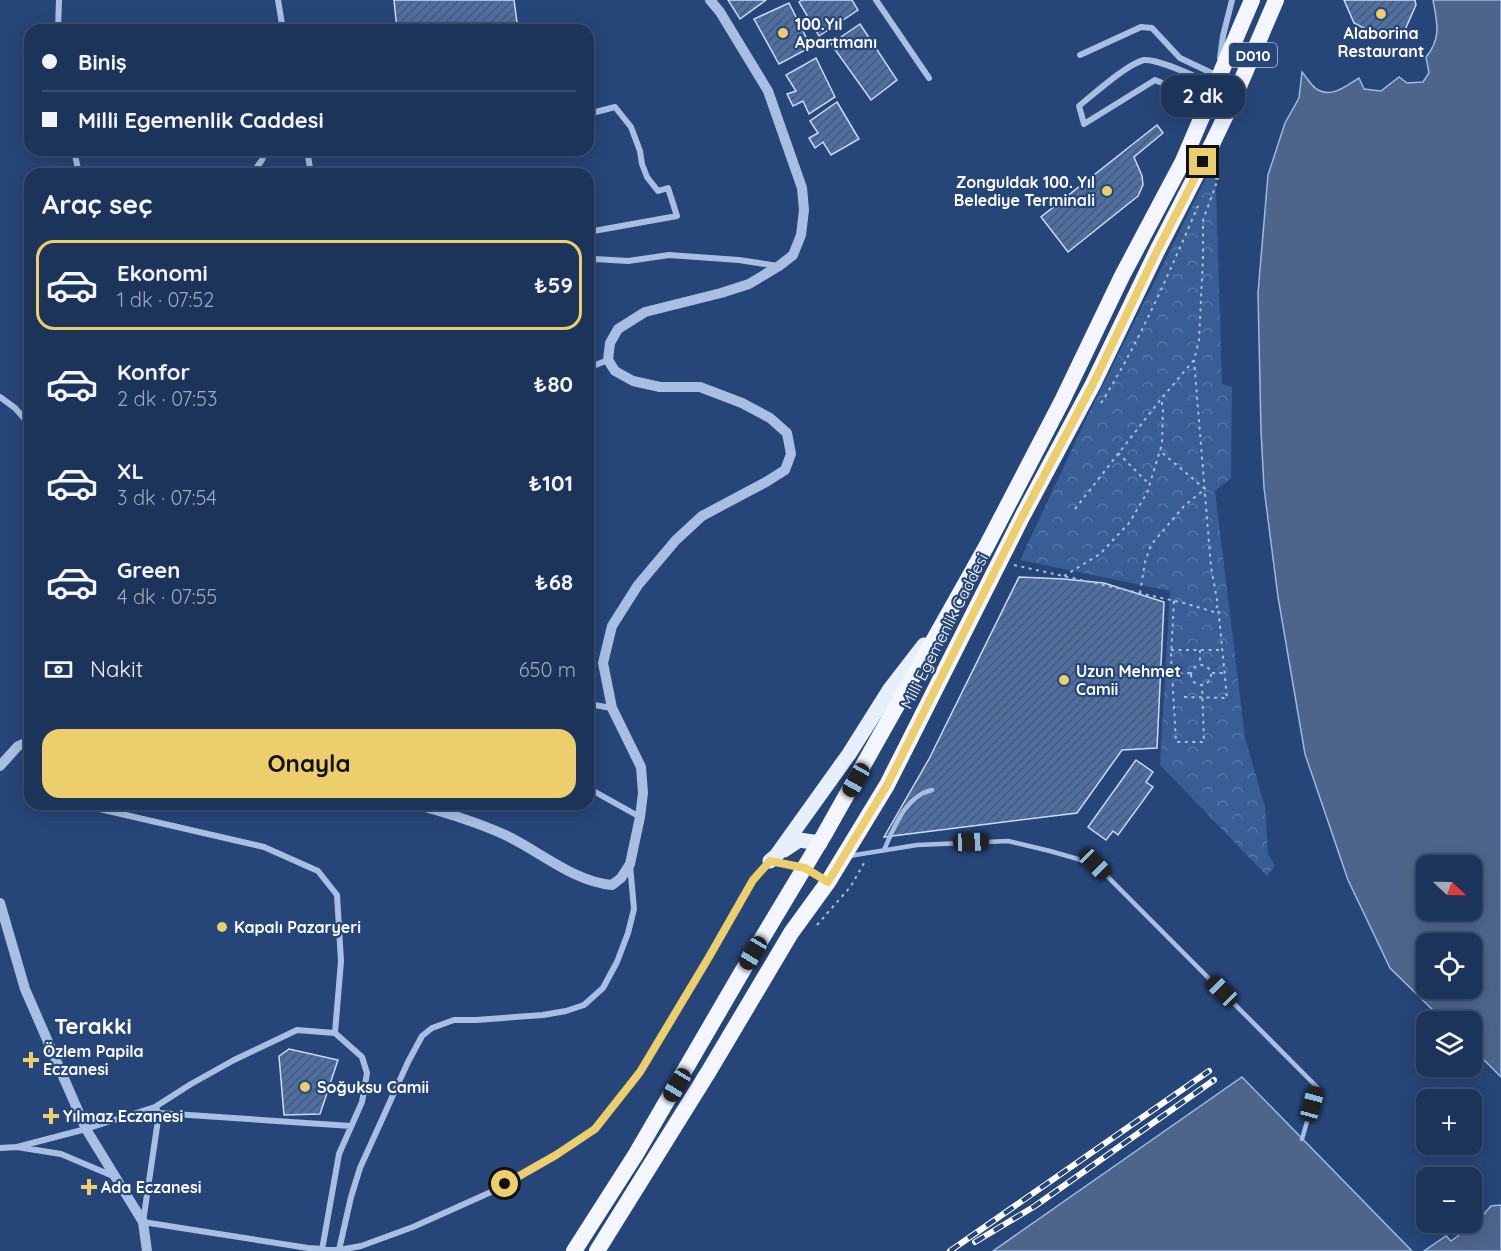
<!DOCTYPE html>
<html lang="tr">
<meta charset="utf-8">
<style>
body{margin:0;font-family:Quicksand,sans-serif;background:#293f63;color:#f1f3f6;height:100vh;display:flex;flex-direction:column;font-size:22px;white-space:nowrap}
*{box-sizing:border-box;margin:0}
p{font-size:20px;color:#a0aabb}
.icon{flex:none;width:33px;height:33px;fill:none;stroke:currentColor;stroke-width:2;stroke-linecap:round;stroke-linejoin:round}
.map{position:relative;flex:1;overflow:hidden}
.details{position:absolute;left:24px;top:168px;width:570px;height:642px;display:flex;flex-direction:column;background:#1c345a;border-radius:18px;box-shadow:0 3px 15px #0003,0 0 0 2px #3a4f70}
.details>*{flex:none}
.hud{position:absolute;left:24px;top:24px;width:570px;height:132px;border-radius:18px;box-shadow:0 3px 15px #0003,0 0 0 2px #3a4f70;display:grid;align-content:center;height:132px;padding:0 18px;background:#1c345a}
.needle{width:39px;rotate:112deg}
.fabs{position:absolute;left:1416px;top:855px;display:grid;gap:12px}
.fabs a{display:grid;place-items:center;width:66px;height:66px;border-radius:12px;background:#1c345a;box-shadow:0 3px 15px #0003,0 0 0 2px #3a4f70;font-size:30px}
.end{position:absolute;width:27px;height:27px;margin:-14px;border:8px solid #ecce6d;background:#111;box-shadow:0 0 0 3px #111}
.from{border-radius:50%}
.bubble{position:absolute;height:42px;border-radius:18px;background:#1c345a;box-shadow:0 3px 15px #0003,0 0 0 2px #3a4f70;font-size:20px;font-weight:700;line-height:42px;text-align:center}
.car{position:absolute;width:18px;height:36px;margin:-18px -9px;border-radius:8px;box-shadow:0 0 4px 2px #0007;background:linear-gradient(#222 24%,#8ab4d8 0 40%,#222 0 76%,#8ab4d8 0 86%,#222 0)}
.hud b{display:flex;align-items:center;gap:21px;height:57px;font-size:22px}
.hud b+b{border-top:2px solid #3a4f70}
.hud i{width:15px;height:15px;background:#f1f3f6}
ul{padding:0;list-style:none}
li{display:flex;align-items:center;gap:18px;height:90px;margin:0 12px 9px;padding:0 6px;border:3px solid transparent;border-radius:18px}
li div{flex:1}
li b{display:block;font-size:22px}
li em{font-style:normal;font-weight:700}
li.active{border-color:#ecce6d}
li>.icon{width:54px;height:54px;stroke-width:1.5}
h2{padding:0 18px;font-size:27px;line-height:72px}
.pay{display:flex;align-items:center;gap:15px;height:66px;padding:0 18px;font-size:22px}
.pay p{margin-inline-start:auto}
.primary-button{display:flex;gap:12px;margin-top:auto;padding:12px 18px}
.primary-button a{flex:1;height:69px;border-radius:18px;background:#ecce6d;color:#111;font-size:24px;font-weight:700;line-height:69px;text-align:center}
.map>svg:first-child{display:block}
.park{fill:url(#park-crowns)}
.water{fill:#4e658b;stroke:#9cb9e3;stroke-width:1.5;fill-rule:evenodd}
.building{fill:url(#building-hatch);stroke:#cadaf3;stroke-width:1.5}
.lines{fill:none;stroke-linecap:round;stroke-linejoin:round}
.path{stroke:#a8bfe3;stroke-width:2;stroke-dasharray:3 4.5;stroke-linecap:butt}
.service{stroke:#a8bfe3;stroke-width:4.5}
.minor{stroke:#a8bfe3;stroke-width:6}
.tertiary{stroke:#a8bfe3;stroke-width:10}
.primary{stroke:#e7eefc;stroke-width:15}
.trunk{stroke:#f3f6fe;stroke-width:16}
.rail-casing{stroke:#fff;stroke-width:6}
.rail{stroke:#264578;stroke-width:4;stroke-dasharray:11;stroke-linecap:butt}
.route{stroke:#ecce6d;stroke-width:8}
.poi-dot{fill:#ecce6d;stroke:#264578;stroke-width:2}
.labels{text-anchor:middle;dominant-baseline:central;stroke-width:4.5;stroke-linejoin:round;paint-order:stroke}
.shield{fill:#264578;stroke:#bec7d6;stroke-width:1.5}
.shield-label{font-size:15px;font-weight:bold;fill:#fff}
.poi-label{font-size:16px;font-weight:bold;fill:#fff;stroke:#264578;text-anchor:start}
.street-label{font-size:16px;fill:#fff;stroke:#264578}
.district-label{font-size:22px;font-weight:bold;fill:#fff;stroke:#264578}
</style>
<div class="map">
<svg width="1501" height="1251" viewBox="0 0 1501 1251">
<defs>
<pattern id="park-crowns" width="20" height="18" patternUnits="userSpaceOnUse" patternTransform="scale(1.5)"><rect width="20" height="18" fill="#395e95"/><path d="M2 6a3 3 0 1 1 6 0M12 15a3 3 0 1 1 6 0" fill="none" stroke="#5776a5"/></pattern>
<pattern id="building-hatch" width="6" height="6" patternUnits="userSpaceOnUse" patternTransform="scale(1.5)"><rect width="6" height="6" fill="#4e6fa2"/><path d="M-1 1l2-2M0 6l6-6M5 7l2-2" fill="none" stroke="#4d5a6e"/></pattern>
</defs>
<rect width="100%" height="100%" fill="#264578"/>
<path class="park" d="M1215,160L1222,384L1232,387L1231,478L1215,491L1245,738L1265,807L1268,854L1275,866L1267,876L1160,765L1170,591L1020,560L1087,417Z"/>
<path class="water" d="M1433,0H1501V1077L1472,1048V1022L1444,1021L1390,968L1348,880L1305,754L1278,597L1264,488L1261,431L1258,293L1268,175L1285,123L1299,98L1302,72C1307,78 1312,87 1318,90C1333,98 1347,85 1359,78L1364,89L1381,91L1399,77L1407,83L1423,82L1429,73L1426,57C1442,38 1437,22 1433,0ZM1426,866H1472V910H1426ZM1426,944H1472V988H1426Z
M1242,1077L1412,1251H993Z
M1501,1205V1251H1424L1446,1236L1451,1241L1478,1221L1491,1206Z"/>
<path class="building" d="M394,0H514L518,30H397Z
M728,0H766L740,19Z
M802,0H852L858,10L819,36L799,2Z
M1344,0H1415L1416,5L1404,32L1375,34L1354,23Z
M789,3L811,47L779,64L754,19Z
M860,24L897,80L871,100L831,44Z
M816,58L835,97L809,114L803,101L793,106L787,94L796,91L786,75Z
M837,102L859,139L831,155L823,142L815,148L809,138L818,133L810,121Z
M1157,125L1163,133L1134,157L1142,176L1143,185L1138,196L1068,252L1041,217Z
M1019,577L1064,579L1104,583L1164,602L1157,748L1122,750L1077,813L884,837L929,759Z
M1136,760L1153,772L1146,782L1153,787L1118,835L1113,831L1106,840L1088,827Z
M289,1049L338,1060L320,1114L284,1115L279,1056Z"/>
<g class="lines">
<path class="path" d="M1101,403C1140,341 1169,273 1198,206
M1118,453L1150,485
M1075,509L1161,399L1194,360L1199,341L1203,258V220L1218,179L1211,177
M1014,565L1184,603L1214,612L1218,605L1211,567L1194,360
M1064,576L1100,554L1129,523L1147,493L1162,444L1163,408L1161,399
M1140,593L1145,562L1151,545L1184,506L1205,489L1160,451
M1174,601L1171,656L1176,742H1204L1202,684
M1171,650H1222
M1200,650V665
M1191 675a10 10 0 1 1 20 0a10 10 0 1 1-20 0Z
M1212,673H1224
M1172,674L1192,673
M1184,697L1227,698L1218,606
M817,925L851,886L864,863"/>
<path class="service" d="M884,850C894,828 905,796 932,790
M849,856L917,845L1008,841L1050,851L1095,864L1317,1087L1302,1139"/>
<path class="minor" d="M278,0L283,30
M876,0L929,78
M58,30L59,0
M1080,55L1141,27L1152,28L1180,58L1218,76
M1220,58L1223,36L1232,0
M1208,102L1155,80L1084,124L1079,106C1094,94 1127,64 1144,60C1158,58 1200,79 1215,85
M588,114L615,107L631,127L640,151L642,164L647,177L658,191L668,188L677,216L588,232
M74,150L79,174
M307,150L311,174
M252,174L262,160L266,150
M588,260L595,259L628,261L669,255L739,260L778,266
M588,368L608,360
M0,397L15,408L30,425
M588,704L612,708
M588,788L640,817
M78,804L264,847L318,871L337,895L341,961L335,1033L362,1057L367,1073L362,1102L339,1154L322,1250
M155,1107L159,1113L143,1222L308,1248L339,1250L361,1246L413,1227L491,1192L520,1176L556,1155L595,1129L640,1072L709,957L737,907L753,880L770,861L801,867
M159,1113L351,1126
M17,1147L86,1129L155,1107L191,1084L234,1060L297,1030L335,1033
M0,1148L17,1147L61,1154L113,1176
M339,1250L351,1197L360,1168L408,1062L422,1036L432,1028L454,1020H476L543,1015L566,1011L584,1005L603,988L617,962L628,933L634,909L630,865"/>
<path class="tertiary" d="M0,766L18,746L30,741
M414,804C444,812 474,821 503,834C537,849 573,882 612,885L621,878L630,864L640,817L643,793L641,767L612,708L603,663L612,626L638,585L676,540L702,516L766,482L785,470L791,454L787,433L770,418L742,403L700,387H660L633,381L615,371L608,360L610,343L618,329L645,312L721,293L749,284L779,266L793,255L801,235L804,210L802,188L768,91L720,12L710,0
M0,903L25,989L86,1129L143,1222L147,1251"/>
<path class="primary" d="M784,850L799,840L820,843
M770,861L776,856L849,754L890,689L924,645"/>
<path class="trunk" d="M574,1251L636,1154L743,970L824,835L986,547L1062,401L1122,276L1183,161L1252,0
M597,1251L709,1071L791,933L828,882L887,785L1022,517L1093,384L1157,251L1212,144L1234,98L1276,0"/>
<defs>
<path id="rail" d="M975,1242L1035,1206L1214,1080
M950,1251L1209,1071"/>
</defs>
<use href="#rail" class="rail-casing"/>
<use href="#rail" class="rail"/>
</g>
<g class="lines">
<path class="route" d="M505,1184L556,1155L595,1129L640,1072L709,957L753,880L770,861L805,868L828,882L887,785L1022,517L1093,384L1157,251L1203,162"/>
</g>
<g class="poi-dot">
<circle cx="1381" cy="14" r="6"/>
<circle cx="783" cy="33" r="6"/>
<circle cx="1107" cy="191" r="6"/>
<circle cx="1064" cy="680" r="6"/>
<circle cx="222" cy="927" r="6"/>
<path d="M28 1051h6v6h6v6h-6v6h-6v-6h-6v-6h6z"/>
<circle cx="305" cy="1087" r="6"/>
<path d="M48 1107h6v6h6v6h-6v6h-6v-6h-6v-6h6z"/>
<path d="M86 1178h6v6h6v6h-6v6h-6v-6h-6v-6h6z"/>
</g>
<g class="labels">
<rect class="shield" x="1229" y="43" width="48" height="24" rx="4.5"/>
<g class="shield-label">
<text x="1253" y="55">D010</text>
</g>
<g class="poi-label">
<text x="795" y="24">100.Yıl<tspan x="795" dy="18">Apartmanı</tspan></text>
<text x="1381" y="33" text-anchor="middle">Alaborina<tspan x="1381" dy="18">Restaurant</tspan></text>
<text x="1095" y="182" text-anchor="end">Zonguldak 100. Yıl<tspan x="1095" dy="18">Belediye Terminali</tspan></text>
<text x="1076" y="671">Uzun Mehmet<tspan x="1076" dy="18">Camii</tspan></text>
<text x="234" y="927">Kapalı Pazaryeri</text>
<text x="43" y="1051">Özlem Papila<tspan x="43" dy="18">Eczanesi</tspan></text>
<text x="317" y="1087">Soğuksu Camii</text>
<text x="63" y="1116">Yılmaz Eczanesi</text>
<text x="101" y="1187">Ada Eczanesi</text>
</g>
<g class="street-label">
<text transform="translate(944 631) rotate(-63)">Milli Egemenlik Caddesi</text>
</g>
<g class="district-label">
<text x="93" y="1026">Terakki</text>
</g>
</g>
</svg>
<div class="fabs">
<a><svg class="needle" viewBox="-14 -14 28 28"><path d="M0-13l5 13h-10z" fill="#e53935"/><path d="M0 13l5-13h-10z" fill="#a0aabb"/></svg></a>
<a><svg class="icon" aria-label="locate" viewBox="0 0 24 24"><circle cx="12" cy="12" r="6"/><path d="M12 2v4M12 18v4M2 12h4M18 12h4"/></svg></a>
<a><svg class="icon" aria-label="layers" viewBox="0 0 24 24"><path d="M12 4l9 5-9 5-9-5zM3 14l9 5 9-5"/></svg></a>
<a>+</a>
<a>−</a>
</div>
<i class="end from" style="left:505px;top:1184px"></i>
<i class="end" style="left:1203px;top:162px"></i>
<div class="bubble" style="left:1161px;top:75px;width:84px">2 dk</div>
<i class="car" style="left:856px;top:780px;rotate:209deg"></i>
<i class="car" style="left:971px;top:842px;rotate:88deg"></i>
<i class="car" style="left:1095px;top:864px;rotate:135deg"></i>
<i class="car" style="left:753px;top:953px;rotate:211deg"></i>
<i class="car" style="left:1222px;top:991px;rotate:315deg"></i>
<i class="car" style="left:677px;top:1085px;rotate:211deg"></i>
<i class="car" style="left:1312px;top:1104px;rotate:15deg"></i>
<div class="hud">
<b><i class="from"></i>Biniş</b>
<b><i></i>Milli Egemenlik Caddesi</b>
</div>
<section class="details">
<h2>Araç seç</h2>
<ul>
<li class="active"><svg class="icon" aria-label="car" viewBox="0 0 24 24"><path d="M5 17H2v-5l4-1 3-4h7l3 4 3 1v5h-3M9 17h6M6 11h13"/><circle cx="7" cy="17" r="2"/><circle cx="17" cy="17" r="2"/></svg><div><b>Ekonomi</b><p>1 dk · 07:52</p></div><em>₺59</em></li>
<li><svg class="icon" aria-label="car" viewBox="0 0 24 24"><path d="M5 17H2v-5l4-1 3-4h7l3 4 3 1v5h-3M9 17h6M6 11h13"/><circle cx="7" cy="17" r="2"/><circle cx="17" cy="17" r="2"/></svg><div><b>Konfor</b><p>2 dk · 07:53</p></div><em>₺80</em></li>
<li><svg class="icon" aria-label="car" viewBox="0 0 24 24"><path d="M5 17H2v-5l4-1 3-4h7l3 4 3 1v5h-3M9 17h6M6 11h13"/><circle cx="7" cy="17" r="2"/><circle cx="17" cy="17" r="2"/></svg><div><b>XL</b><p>3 dk · 07:54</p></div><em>₺101</em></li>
<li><svg class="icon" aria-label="car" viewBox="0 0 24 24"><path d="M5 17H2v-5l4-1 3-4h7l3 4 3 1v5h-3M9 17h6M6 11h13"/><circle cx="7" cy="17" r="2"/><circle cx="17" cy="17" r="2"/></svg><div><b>Green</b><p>4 dk · 07:55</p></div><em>₺68</em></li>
</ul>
<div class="pay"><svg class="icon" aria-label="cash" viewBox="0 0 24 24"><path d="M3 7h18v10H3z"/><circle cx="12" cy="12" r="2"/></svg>Nakit<p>650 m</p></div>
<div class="primary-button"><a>Onayla</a></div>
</section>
</div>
